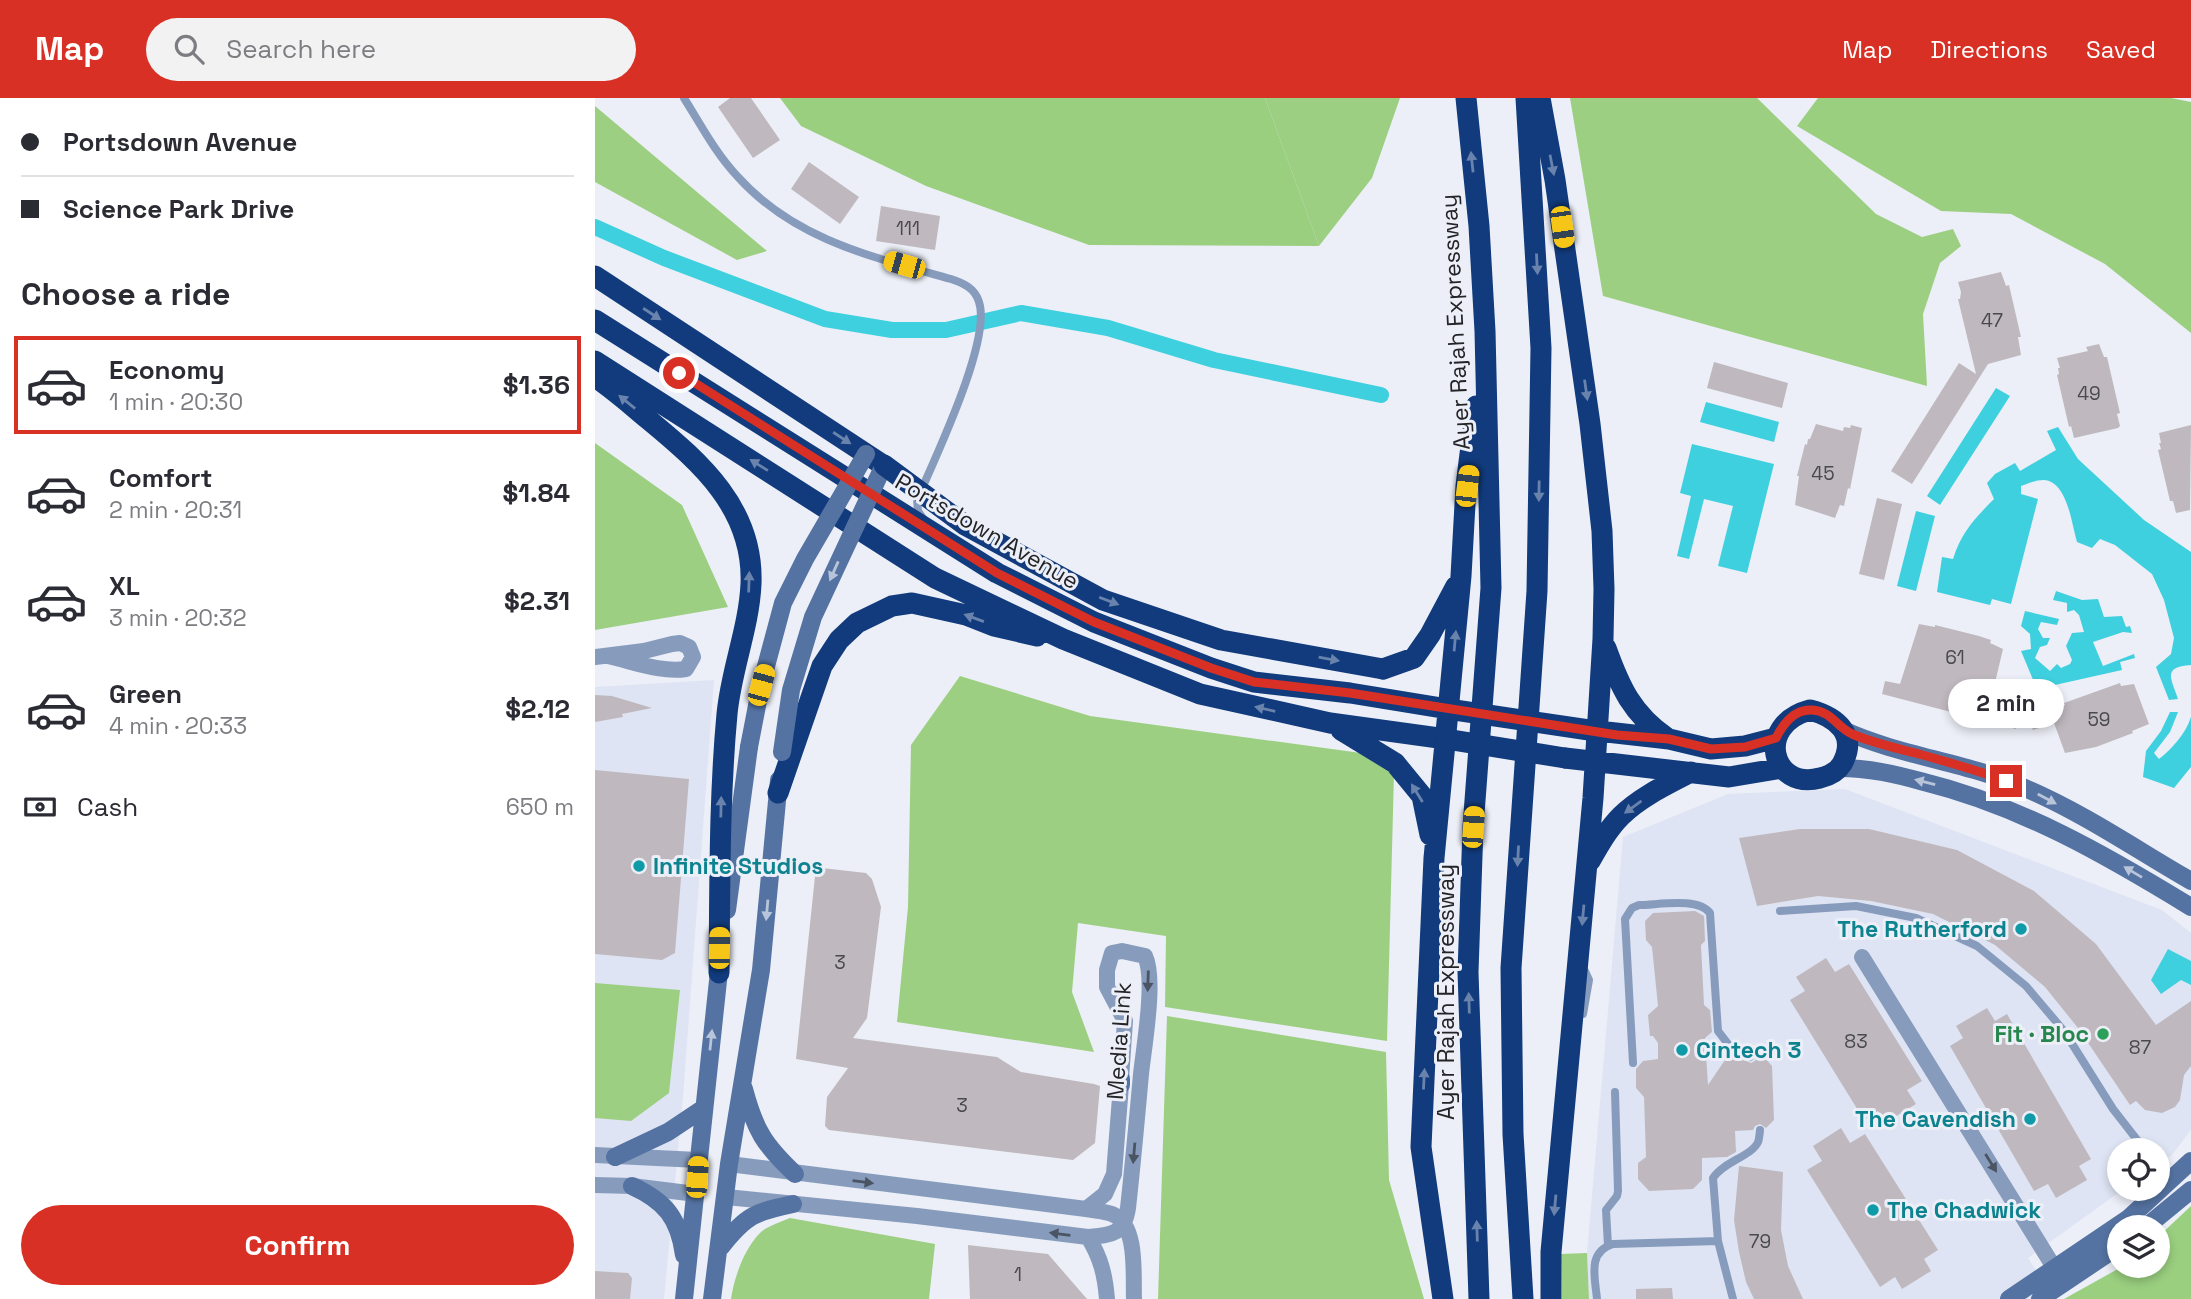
<!DOCTYPE html>
<meta charset="utf-8">
<style>
body{margin:0;font-family:"Space Grotesk",sans-serif;background:#f2f2f3;color:#2b2b33;height:100vh;display:flex;flex-direction:column;font-size:26px;white-space:nowrap}
*{box-sizing:border-box;margin:0}
p{font-size:23px;color:#7c7c81}
.icon{flex:none;width:38px;height:38px;fill:none;stroke:currentColor;stroke-width:2;stroke-linecap:round;stroke-linejoin:round}
.map{position:relative;flex:1;overflow:hidden}
.side{display:flex;flex-direction:column;background:#fff;width:595px}
.side>*{flex:none}
.banner{display:grid;align-content:center;height:154px;padding:0 21px;background:#fff}
.fabs{position:absolute;left:1512px;top:1040px;display:grid;gap:14px}
.fabs a{display:grid;place-items:center;width:63px;height:63px;border-radius:50%;background:#fff;box-shadow:0 4px 10px #0003;font-size:35px}
.end{position:absolute;width:32px;height:32px;margin:-16px;border:9px solid #d93025;background:#fff;box-shadow:0 0 0 4px #fff}
.from{border-radius:50%}
.bubble{position:absolute;height:49px;border-radius:24px;background:#fff;box-shadow:0 4px 10px #0003;font-size:23px;font-weight:800;line-height:49px;text-align:center}
.car{position:absolute;width:21px;height:42px;margin:-21px -10px;border-radius:9px;box-shadow:0 0 5px 2px #0007;background:linear-gradient(#f5c518 24%,#345 0 40%,#f5c518 0 76%,#345 0 86%,#f5c518 0)}
.banner b{display:flex;align-items:center;gap:24px;height:66px;font-size:26px}
.banner b+b{border-top:2px solid #e1e1e2}
.banner i{width:18px;height:18px;background:#2b2b33}
ul{padding:0;list-style:none}
li{display:flex;align-items:center;gap:21px;height:98px;margin:0 14px 10px;padding:0 7px;border:4px solid transparent;border-radius:0px}
li div{flex:1}
li b{display:block;font-size:26px}
li em{font-style:normal;font-weight:800}
li.current{border-color:#d93025}
li>.icon{width:63px;height:63px;stroke-width:1.5}
h2{padding:0 21px;font-size:32px;line-height:84px}
.pay{display:flex;align-items:center;gap:18px;height:77px;padding:0 21px;font-size:26px}
.pay p{margin-inline-start:auto}
.button{display:flex;gap:14px;margin-top:auto;padding:14px 21px}
.button a{flex:1;height:80px;border-radius:42px;background:#d93025;color:#fff;font-size:28px;font-weight:800;line-height:80px;text-align:center}
header{display:flex;align-items:center;gap:42px;box-sizing:border-box;height:98px;padding:0 35px;background:#d93025;color:#fff}
header strong{font-size:33px}
nav{display:flex;gap:38px;margin-inline-start:auto;font-size:24px}
.search{width:490px;height:63px;background:#f2f2f3;display:flex;align-items:center;gap:18px;box-sizing:border-box;padding:0 24px;border-radius:38px;color:#7c7c81;font-size:26px}
main{display:flex;flex:1;min-height:0}
.map>svg:first-child{display:block}
.built{fill:#dee4f3}
.green{fill:#9ccf81}
.forest{fill:#9acf7f}
.water{fill:#3fd0df}
.lines{fill:none;stroke-linecap:round;stroke-linejoin:round}
.canal{stroke:#3fd0df;stroke-width:16}
.building{fill:#bfb9bf}
.lane{stroke:#879cbd;stroke-width:8}
.street{stroke:#879cbd;stroke-width:16}
.secondary{stroke:#5573a2;stroke-width:18}
.highway{stroke:#113b7c;stroke-width:21}
.secondary-bridge{stroke:#5573a2;stroke-width:18}
.highway-bridge{stroke:#113b7c;stroke-width:21}
.oneway{fill:#6983ad}
.oneway2{fill:#b7c4d9}
.oneway3{fill:#4b5463}
.route{stroke:#d93025;stroke-width:9}
.culture-dot{fill:#0f9aa8;stroke:#eceff7;stroke-width:2.5}
.leisure-dot{fill:#2e9e5b;stroke:#eceff7;stroke-width:2.5}
.labels{text-anchor:middle;dominant-baseline:central;stroke-width:6;stroke-linejoin:round;paint-order:stroke}
.number-label{font-size:19px;fill:#4a494d}
.street-label{font-size:23px;fill:#232427;stroke:#eceff7}
.culture-label{font-size:23px;font-weight:bold;fill:#0d838f;stroke:#eceff7;text-anchor:start}
.leisure-label{font-size:23px;font-weight:bold;fill:#27864d;stroke:#eceff7;text-anchor:end}
</style>
<header>
<strong>Map</strong>
<div class="search"><svg class="icon" aria-label="search" viewBox="0 0 24 24"><circle cx="10" cy="10" r="6"/><path d="M15 15l6 6"/></svg>Search here</div>
<nav><a>Map</a><a>Directions</a><a>Saved</a></nav>
</header>
<main>
<section class="side">
<div class="banner">
<b><i class="from"></i>Portsdown Avenue</b>
<b><i></i>Science Park Drive</b>
</div>
<h2>Choose a ride</h2>
<ul>
<li class="current"><svg class="icon" aria-label="car" viewBox="0 0 24 24"><path d="M5 17H2v-5l4-1 3-4h7l3 4 3 1v5h-3M9 17h6M6 11h13"/><circle cx="7" cy="17" r="2"/><circle cx="17" cy="17" r="2"/></svg><div><b>Economy</b><p>1 min · 20:30</p></div><em>$1.36</em></li>
<li><svg class="icon" aria-label="car" viewBox="0 0 24 24"><path d="M5 17H2v-5l4-1 3-4h7l3 4 3 1v5h-3M9 17h6M6 11h13"/><circle cx="7" cy="17" r="2"/><circle cx="17" cy="17" r="2"/></svg><div><b>Comfort</b><p>2 min · 20:31</p></div><em>$1.84</em></li>
<li><svg class="icon" aria-label="car" viewBox="0 0 24 24"><path d="M5 17H2v-5l4-1 3-4h7l3 4 3 1v5h-3M9 17h6M6 11h13"/><circle cx="7" cy="17" r="2"/><circle cx="17" cy="17" r="2"/></svg><div><b>XL</b><p>3 min · 20:32</p></div><em>$2.31</em></li>
<li><svg class="icon" aria-label="car" viewBox="0 0 24 24"><path d="M5 17H2v-5l4-1 3-4h7l3 4 3 1v5h-3M9 17h6M6 11h13"/><circle cx="7" cy="17" r="2"/><circle cx="17" cy="17" r="2"/></svg><div><b>Green</b><p>4 min · 20:33</p></div><em>$2.12</em></li>
</ul>
<div class="pay"><svg class="icon" aria-label="cash" viewBox="0 0 24 24"><path d="M3 7h18v10H3z"/><circle cx="12" cy="12" r="2"/></svg>Cash<p>650 m</p></div>
<div class="button"><a>Confirm</a></div>
</section>
<div class="map">
<svg width="1596" height="1201" viewBox="0 0 1596 1201">
<rect width="100%" height="100%" fill="#eceff7"/>
<path class="built" d="M119,582L88,999L69,1201H0V589Z
M1250,691L1567,812L1596,835V1032L1577,1057L1563,1067V1052H1524V1090H1530L1433,1160L1459,1201H994L992,1155L1028,739L1133,696Z"/>
<path class="green" d="M670,0H805L777,80L724,148Z
M975,0H1162L1281,116L1327,139L1358,131L1366,148L1345,165L1328,216L1332,288L1008,198Z
M0,8L172,153L142,162L0,84Z
M0,345L87,407L133,509L0,532Z
M365,578L495,618L773,656L799,675L792,943L570,909L571,838L483,825L477,894L499,954L302,924L313,809L316,647Z
M0,885L85,892L74,995L36,1023L0,1020Z
M572,918L791,954L794,1082L829,1201H563Z
M195,1120L340,1146L334,1201H136C139,1180 149,1151 165,1135C172,1128 186,1124 195,1120Z
M992,1155L994,1201H967L966,1156Z"/>
<path class="forest" d="M185,0H670L724,148L494,147L331,88L206,28Z
M1223,0H1576L1596,4V235L1510,166L1416,116L1346,113L1202,28Z
M1596,1108V1201H1469L1530,1167H1563V1139Z"/>
<path class="water" d="M1401,290L1415,298L1345,407L1332,398Z
M1111,304L1184,324L1179,344L1105,324Z
M1463,329L1483,361L1549,422L1596,454V567C1567,569 1576,580 1583,601L1574,602L1561,569L1576,556L1579,540L1569,502L1557,476L1520,447L1505,441L1497,450L1482,444C1477,427 1473,390 1454,383C1446,380 1434,385 1426,388V396L1443,401L1416,506L1397,501L1395,507L1342,494L1347,459L1358,461C1366,435 1380,420 1399,401L1392,385L1400,376L1420,365L1425,373L1461,352L1452,333Z
M1097,346L1179,366L1152,475L1123,468L1138,408L1109,401L1094,461L1082,458L1096,398L1085,395Z
M1321,413L1340,418L1321,493L1302,488Z
M1461,493L1487,502L1503,501L1509,519L1527,518L1531,529L1535,528L1537,535L1528,534L1498,544L1508,568L1539,556L1540,560L1525,564L1527,572L1442,591L1426,553L1436,551L1435,536L1426,528L1430,513L1464,521L1462,527L1446,524L1443,531L1448,540H1455L1452,547L1445,549L1440,560L1455,573L1462,566L1466,570L1475,566L1477,562L1471,548L1477,535L1489,534L1484,517L1479,512L1472,514V505L1458,502Z
M1575,614H1583L1575,634L1559,655L1564,661C1577,651 1591,635 1596,619V669L1579,690L1548,679L1551,653L1566,633Z
M1573,851L1596,863V887L1586,882L1566,896L1556,882Z"/>
<g class="lines">
<path class="canal" d="M0,129L69,160L230,221L297,232H351L426,215L513,230L619,262L786,297"/>
</g>
<path class="building" d="M135,0H156L185,42L158,60L123,9Z
M214,64L264,99L245,126L196,91Z
M286,108L345,118L340,152L281,143Z
M1406,174L1411,188L1414,187L1426,239H1423L1426,257L1393,266L1317,386L1296,373L1364,265L1381,276L1363,201H1365L1366,194L1363,184Z
M1504,246L1509,259H1512L1525,315L1522,316L1525,328L1523,330L1479,340L1476,328L1474,329L1462,277L1464,276L1463,270H1465L1462,260L1493,253L1491,249Z
M1119,264L1193,285L1187,310L1112,290Z
M1221,326L1248,333L1249,329L1255,330L1256,327L1267,330L1255,391L1253,390L1249,408L1245,407L1240,420L1200,407L1204,378H1202L1210,346L1212,347L1213,341H1215Z
M1596,327L1595,412L1581,415L1578,403H1575L1563,352L1566,351L1564,345H1566L1564,335Z
M1282,400L1307,406L1289,482L1264,476Z
M1324,526L1340,529V527L1384,538L1396,542L1395,545L1408,551L1394,610L1424,618L1421,631L1287,596L1290,583L1305,586Z
M1525,585L1526,588L1539,586L1554,626L1537,633L1538,635L1501,649L1470,655L1459,625L1438,632L1434,622L1459,613L1470,607L1469,605Z
M0,597L17,598L57,610L27,616L28,619L0,624Z
M0,672L94,681L80,855L67,862L0,856Z
M1205,731H1274L1362,752L1439,793L1501,846L1561,927L1596,903V968L1589,977L1585,1002L1580,1009L1567,1015L1550,1012L1541,1003L1535,1007L1483,930L1450,889L1400,847L1338,816L1276,803L1223,798L1162,808L1144,740Z
M227,770L271,775L277,781L286,809L272,920L258,940L402,959L426,974L499,986L505,988L500,1045L478,1062L234,1032L230,1028L232,999L253,970L201,961L220,778Z
M1100,813L1109,818L1110,843L1106,847L1109,907L1115,912L1117,934L1110,940L1113,987L1132,959H1142L1156,965L1160,963L1161,959H1169L1177,968L1179,1022L1171,1030L1165,1026L1160,1028L1158,1032L1140,1033L1141,1054L1132,1059L1107,1060V1082L1098,1091L1054,1093L1043,1081V1065L1051,1059L1049,999L1041,990V971L1048,963L1063,961V945L1058,938H1055L1053,917L1063,908L1057,849L1051,842L1050,823L1058,815Z
M1231,860L1240,874L1254,866L1327,983L1312,992L1321,1006L1290,1025L1283,1013L1269,1022L1195,902L1210,893L1201,879Z
M1392,910L1400,923L1412,916L1496,1061L1484,1068L1492,1082L1461,1100L1453,1086L1439,1093L1355,948L1368,940L1361,928Z
M1246,1030L1255,1045L1270,1036L1343,1152L1329,1161L1336,1173L1307,1191L1300,1179L1285,1189L1212,1072L1227,1063L1218,1048Z
M1144,1068L1188,1074L1186,1132L1193,1168L1208,1201H1159L1151,1184L1144,1154L1139,1122Z
M373,1147L453,1156L492,1201H375Z
M0,1173L33,1175L37,1180L35,1201H0Z
M1077,1190L1078,1201H1041V1191Z"/>
<g class="lines">
<path class="lane" d="M89,0C106,27 121,56 143,79C200,142 278,159 356,181C368,185 380,190 384,204C397,242 339,362 322,402L323,413L329,422
M1185,813L1261,808L1321,820L1382,848L1431,888L1469,933L1518,1011L1550,1052
M988,916L994,882L989,871
M1038,965L1030,821L1037,810L1044,807C1063,807 1103,799 1115,815L1123,933L1133,946L1155,959
M1563,1069L1572,1084
M1013,1148L1011,1112L1022,1098L1023,1093L1020,994
M1002,1201C1000,1179 992,1154 1018,1146L1123,1143
M1138,1201L1123,1143L1118,1080C1128,1064 1157,1058 1163,1044C1164,1042 1165,1033 1165,1032"/>
<path class="street" d="M0,559L49,553L77,546L85,545L94,549L98,559L91,571C65,575 37,563 12,558
M1267,859L1460,1171
M0,1057L103,1062
M134,1066L491,1111C499,1113 511,1113 519,1117C543,1128 538,1178 539,1201
M0,1087L37,1088L101,1096
M131,1099L322,1118L493,1139C516,1137 529,1137 533,1110C538,1065 542,1021 546,976C549,948 561,881 550,858L527,853L517,855L512,872V889L530,923L526,981
M491,1111L510,1096L519,1076L526,987
M493,1139C506,1160 510,1177 512,1201"/>
<path class="secondary" d="M1248,632C1307,659 1373,664 1432,691C1490,716 1542,752 1596,783
M1244,670C1274,670 1300,676 1329,684C1426,708 1511,757 1596,809
M132,812L154,649
M526,987V981
M149,991C160,1032 169,1047 200,1076
M20,1059L73,1034L109,1010
M37,1088C70,1103 84,1120 89,1157
M1551,1129L1596,1092
M126,1149C151,1117 160,1114 198,1106
M89,1201L125,864
M117,1201L134,1066L166,872L184,682
M1414,1201L1534,1120L1596,1063
M1445,1201L1524,1148"/>
<path class="highway" d="M871,0L884,128L890,233L896,490L878,729L873,874L884,1201
M945,0L960,82L995,326L1007,433L1009,491L1008,541L998,700L956,1154V1201
M0,178L288,367
M0,222L402,475L499,524L616,570L659,584L755,595L853,611
M0,263L340,480L468,541L605,596L735,625L851,641
M0,279C19,292 36,307 54,322C106,365 159,411 156,486C154,530 136,572 132,616C124,702 125,789 124,875
M1011,550C1025,589 1037,616 1072,640
M788,571L819,560L835,537L861,488
M1215,612C1242,619 1263,637 1247,666C1242,674 1234,678 1225,680C1177,693 1159,627 1215,612Z
M746,632L800,665L827,698L835,737
M994,632L1074,641L1116,651L1150,648L1181,640
M970,660L1134,679L1187,670
M183,695L227,568L244,542L262,525L297,508L317,505L371,517L399,528L442,538
M995,763C1004,747 1013,731 1026,718C1045,699 1073,686 1096,674
M848,1201L826,1049L839,760L866,478L871,388L881,308
M928,1201L918,1036L916,870L942,493L946,250L931,0"/>
<path class="secondary-bridge" d="M154,649L166,587L188,505L210,461L271,356
M187,654L196,592L218,519L289,367"/>
<path class="highway-bridge" d="M289,367L370,427L508,502L626,542L788,571
M853,611L994,632
M851,641L970,660"/>
</g>
<defs><path id="oneway-solid" d="M-6-.8H1V-3.2L6.5 0L1 3.2V.8H-6Z" transform="scale(1.75)"/></defs>
<g class="oneway">
<use href="#oneway-solid" transform="translate(877 64) rotate(-96)"/>
<use href="#oneway-solid" transform="translate(957 67) rotate(79)"/>
<use href="#oneway-solid" transform="translate(942 166) rotate(87)"/>
<use href="#oneway-solid" transform="translate(57 216) rotate(33)"/>
<use href="#oneway-solid" transform="translate(991 292) rotate(82)"/>
<use href="#oneway-solid" transform="translate(32 304) rotate(-141)"/>
<use href="#oneway-solid" transform="translate(247 340) rotate(33)"/>
<use href="#oneway-solid" transform="translate(164 367) rotate(-148)"/>
<use href="#oneway-solid" transform="translate(944 393) rotate(91)"/>
<use href="#oneway-solid" transform="translate(154 484) rotate(-88)"/>
<use href="#oneway-solid" transform="translate(514 503) rotate(21)"/>
<use href="#oneway-solid" transform="translate(379 520) rotate(-160)"/>
<use href="#oneway-solid" transform="translate(860 543) rotate(-85)"/>
<use href="#oneway-solid" transform="translate(734 561) rotate(10)"/>
<use href="#oneway-solid" transform="translate(670 611) rotate(-167)"/>
<use href="#oneway-solid" transform="translate(822 695) rotate(-122)"/>
<use href="#oneway-solid" transform="translate(126 709) rotate(-89)"/>
<use href="#oneway-solid" transform="translate(1038 709) rotate(144)"/>
<use href="#oneway-solid" transform="translate(923 758) rotate(93)"/>
<use href="#oneway-solid" transform="translate(988 817) rotate(95)"/>
<use href="#oneway-solid" transform="translate(874 905) rotate(-92)"/>
<use href="#oneway-solid" transform="translate(829 981) rotate(-87)"/>
<use href="#oneway-solid" transform="translate(960 1107) rotate(95)"/>
<use href="#oneway-solid" transform="translate(882 1133) rotate(-92)"/>
</g>
<g class="oneway2">
<use href="#oneway-solid" transform="translate(239 473) rotate(114)"/>
<use href="#oneway-solid" transform="translate(1330 684) rotate(-166)"/>
<use href="#oneway-solid" transform="translate(1452 701) rotate(28)"/>
<use href="#oneway-solid" transform="translate(1538 774) rotate(-149)"/>
<use href="#oneway-solid" transform="translate(172 812) rotate(95)"/>
<use href="#oneway-solid" transform="translate(116 942) rotate(-84)"/>
</g>
<g class="oneway3">
<use href="#oneway-solid" transform="translate(553 883) rotate(92)"/>
<use href="#oneway-solid" transform="translate(539 1055) rotate(95)"/>
<use href="#oneway-solid" transform="translate(1396 1065) rotate(58)"/>
<use href="#oneway-solid" transform="translate(268 1084) rotate(7)"/>
<use href="#oneway-solid" transform="translate(465 1136) rotate(-173)"/>
</g>
<g class="lines">
<path class="route" d="M84,275L402,475L499,524L616,570L659,584L755,595L1022,637L1074,641L1116,651L1150,649L1181,640C1188,626 1199,611 1217,612C1236,613 1242,629 1257,636C1278,645 1301,650 1324,656C1353,664 1382,672 1411,683"/>
</g>
<g class="culture-dot">
<circle cx="44" cy="768" r="7"/>
<circle cx="1426" cy="831" r="7"/>
<circle cx="1087" cy="952" r="7"/>
<circle cx="1435" cy="1021" r="7"/>
<circle cx="1278" cy="1112" r="7"/>
</g>
<circle class="leisure-dot" cx="1508" cy="936" r="7"/>
<g class="labels">
<g class="number-label">
<text x="313" y="130">111</text>
<text x="1397" y="222">47</text>
<text x="1494" y="295">49</text>
<text x="1228" y="375">45</text>
<text x="1360" y="559">61</text>
<text x="1504" y="621">59</text>
<text x="245" y="864">3</text>
<text x="1261" y="943">83</text>
<text x="1545" y="949">87</text>
<text x="367" y="1007">3</text>
<text x="1165" y="1143">79</text>
<text x="423" y="1176">1</text>
</g>
<g class="street-label">
<text transform="translate(860 224) rotate(-93)">Ayer Rajah Expressway</text>
<text transform="translate(392 433) rotate(30)">Portsdown Avenue</text>
<text transform="translate(851 894) rotate(-90)">Ayer Rajah Expressway</text>
<text transform="translate(524 943) rotate(-86)">Media Link</text>
</g>
<g class="culture-label">
<text x="58" y="768">Infinite Studios</text>
<text x="1412" y="831" text-anchor="end">The Rutherford</text>
<text x="1101" y="952">Cintech 3</text>
<text x="1421" y="1021" text-anchor="end">The Cavendish</text>
<text x="1292" y="1112">The Chadwick</text>
</g>
<g class="leisure-label">
<text x="1494" y="936">Fit · Bloc</text>
</g>
</g>
</svg>
<div class="fabs">
<a><svg class="icon" aria-label="locate" viewBox="0 0 24 24"><circle cx="12" cy="12" r="6"/><path d="M12 2v4M12 18v4M2 12h4M18 12h4"/></svg></a>
<a><svg class="icon" aria-label="layers" viewBox="0 0 24 24"><path d="M12 4l9 5-9 5-9-5zM3 14l9 5 9-5"/></svg></a>
</div>
<i class="end from" style="left:84px;top:275px"></i>
<i class="end" style="left:1411px;top:683px"></i>
<div class="bubble" style="left:1353px;top:581px;width:116px">2 min</div>
<i class="car" style="left:967px;top:129px;rotate:172deg"></i>
<i class="car" style="left:309px;top:167px;rotate:286deg"></i>
<i class="car" style="left:872px;top:388px;rotate:7deg"></i>
<i class="car" style="left:166px;top:587px;rotate:15deg"></i>
<i class="car" style="left:878px;top:729px;rotate:4deg"></i>
<i class="car" style="left:124px;top:850px;rotate:1deg"></i>
<i class="car" style="left:102px;top:1079px;rotate:4deg"></i>
</div>
</main>
